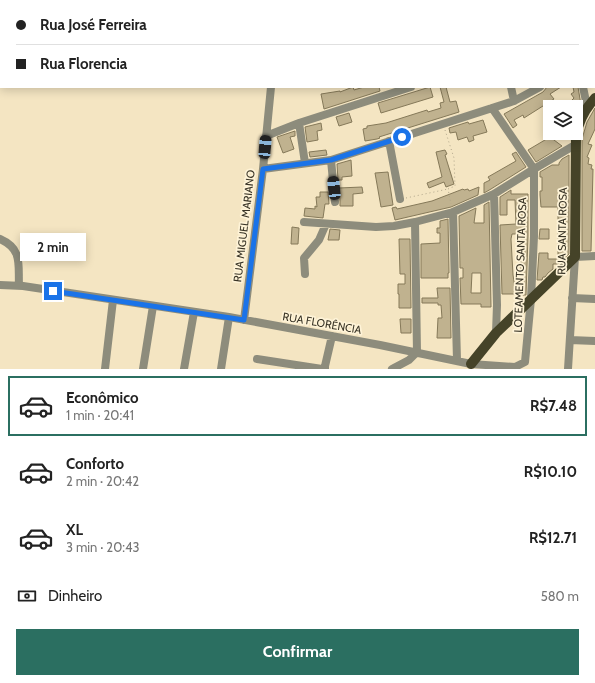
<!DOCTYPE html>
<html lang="pt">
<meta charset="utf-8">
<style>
body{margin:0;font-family:Cabin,sans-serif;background:#f2f2f2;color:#222;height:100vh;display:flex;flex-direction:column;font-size:15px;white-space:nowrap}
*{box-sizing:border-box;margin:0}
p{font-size:13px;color:#767676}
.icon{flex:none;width:22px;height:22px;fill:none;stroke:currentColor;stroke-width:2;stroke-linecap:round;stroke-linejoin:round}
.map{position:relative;height:369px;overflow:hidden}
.panel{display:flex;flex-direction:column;background:#fff;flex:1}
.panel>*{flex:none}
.guide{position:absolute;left:0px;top:0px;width:595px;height:88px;box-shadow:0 2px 10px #0003;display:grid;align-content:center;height:88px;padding:0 16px;background:#fff}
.tools{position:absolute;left:543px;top:100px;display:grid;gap:8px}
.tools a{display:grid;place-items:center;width:40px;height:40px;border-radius:0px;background:#fff;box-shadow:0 2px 10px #0003;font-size:20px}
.end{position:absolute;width:18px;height:18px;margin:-9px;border:5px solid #1a73e8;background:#fff;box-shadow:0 0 0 2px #fff}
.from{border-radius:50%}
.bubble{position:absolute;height:28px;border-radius:0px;background:#fff;box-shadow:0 2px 10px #0003;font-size:13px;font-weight:800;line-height:28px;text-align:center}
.car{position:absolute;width:12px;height:24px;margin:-12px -6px;border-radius:5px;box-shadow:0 0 3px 1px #0007;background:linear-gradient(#222 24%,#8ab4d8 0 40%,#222 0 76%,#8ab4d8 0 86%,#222 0)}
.guide b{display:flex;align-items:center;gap:14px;height:38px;font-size:15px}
.guide b+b{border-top:1px solid #e0e0e0}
.guide i{width:10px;height:10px;background:#222}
ul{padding:7px 0 0;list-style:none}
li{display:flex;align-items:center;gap:12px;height:60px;margin:0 8px 6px;padding:0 8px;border:2px solid transparent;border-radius:0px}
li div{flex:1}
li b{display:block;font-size:15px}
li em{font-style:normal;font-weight:800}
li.on{border-color:#2b6f61}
li>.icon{width:36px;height:36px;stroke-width:1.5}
.pay{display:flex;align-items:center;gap:10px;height:44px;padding:0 16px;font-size:15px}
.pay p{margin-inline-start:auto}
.action{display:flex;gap:8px;margin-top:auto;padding:8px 16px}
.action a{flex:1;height:46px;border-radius:0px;background:#2b6f61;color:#fff;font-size:16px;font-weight:800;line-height:46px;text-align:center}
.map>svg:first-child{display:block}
.building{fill:#c0b28f;stroke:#857959;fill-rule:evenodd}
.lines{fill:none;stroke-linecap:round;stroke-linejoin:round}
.path{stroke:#b0a58a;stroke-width:1;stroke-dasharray:1 3;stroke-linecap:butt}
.minor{stroke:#8d8c7c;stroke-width:8}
.major{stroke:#454328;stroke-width:10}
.route{stroke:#1a73e8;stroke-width:5}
.labels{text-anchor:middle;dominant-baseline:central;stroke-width:3.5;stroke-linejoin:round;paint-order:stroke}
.street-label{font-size:11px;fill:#393426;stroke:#fef3d7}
</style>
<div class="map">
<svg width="595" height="369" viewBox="0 0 595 369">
<rect width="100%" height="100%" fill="#f4e5c2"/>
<path class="building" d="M353,87L354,90L364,87H379L380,91L324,109L321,94L340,91V92Z
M430,87L433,97L381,113L378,103Z
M440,87H446L450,102L456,101L459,112L379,137L380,138L377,139L365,141L363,129L367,128V126L386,123L427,110L428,112L441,108L440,103L444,102Z
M547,87H561L550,94L554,99L524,118L523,115L514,120L517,125L513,128L504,114L543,92Z
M573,87H578L581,105L576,111V107H565L574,98L571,94L574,92Z
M595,108V129L588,144L592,145L587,157L589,158L588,164L592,165L591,169H593L591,251H582V139L587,122Z
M349,113L352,122L339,126L336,117Z
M483,120L487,132L473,136L474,140L469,142L467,137L458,140L456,132L450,133L449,128L468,122L469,124Z
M321,123L322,130L317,131L318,140L307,142L305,127Z
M295,131V136L290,137L294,149L283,153L277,137Z
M550,137L562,146L536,162L528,150Z
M326,150L327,155L310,157L309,152Z
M445,150L447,154L445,155L454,184L446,187L444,182L429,188L427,183L442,177L436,152Z
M516,152L526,167L491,189L484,193V183L490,180L488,177L516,161L512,154Z
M569,155V254L558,264H553V269L548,273L545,277H543L542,280H537L539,253H548V259H558V207H541L540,195V191H542V177H540V172L552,165H559V163L562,159Z
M351,160L352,176L342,177V180H338L337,164Z
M388,172L393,205L381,207L375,173Z
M362,187L363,193L353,194V206H340V201L339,188Z
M479,187L478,195L451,207L395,220L392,208L396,207L397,209L432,201L463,189L464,190L468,189L469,191Z
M511,190V194H528V236L526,295H521V234H512L511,239L513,275L516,294H502L500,225L516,224L515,200H507V215H500V197Z
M320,192H328L329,204H325L323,218L304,216L305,208L315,209V206L317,207L316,197H320Z
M489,202L491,307H481V304H461L460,278H463V268H460L459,216L476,208L474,223H484V205ZM472,273H481V293H471Z
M448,219L449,273H448V278H421V244L440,243V233H437V228H440V221Z
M292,227L299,228L298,244H291Z
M330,229L340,230L339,240H328Z
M540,229H549V239H539Z
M399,239H410L411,308H399V294H398V284H405V274H400Z
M437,288H450L451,338H437L438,318H442L441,305H438V303H422V298H438Z
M400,319H411V333H401Z"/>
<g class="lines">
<path class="path" d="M382,0V1
M445,130L454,158L455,186L448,189L451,204
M406,198L448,189"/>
<path class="minor" d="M204,0L205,1
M439,0V1
M493,0V1
M532,0V1
M279,1L280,0
M324,1V0
M363,1V0
M405,1L408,0
M582,1V0
M594,3H595
M511,87L514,101
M583,87L587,106
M299,123L305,163
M559,135L561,133
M266,136L299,123L411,87
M389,141L400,199
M331,160L335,202
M263,169L331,160L514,101L540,87
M494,194L497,305L496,333
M453,212L457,360
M304,222L376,227L394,226L415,222L453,212L494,194L534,169L575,145
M0,239C23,249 18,265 19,286
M305,274L304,258L319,240L326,224
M0,285L23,286L229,317L380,345L471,364L515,367L525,362L531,299L534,236V169L492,108
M572,298L595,299
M244,320L263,169L271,87
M570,340L595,341
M257,359L322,369
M105,369L113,300
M143,369L153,306
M184,369L194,312
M221,369L229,317
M325,369V366L332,336
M392,369L409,360L417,352L415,222
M568,369L575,257L595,256"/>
<path class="major" d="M471,364L496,333L575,257L576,135C579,120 585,109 595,98"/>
</g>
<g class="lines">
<path class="route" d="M53,291L244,320L263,169L331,160L402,137"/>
</g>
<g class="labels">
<g class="street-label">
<text transform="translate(244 226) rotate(-83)">RUA MIGUEL MARIANO</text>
<text transform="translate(562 231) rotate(-89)">RUA SANTA ROSA</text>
<text transform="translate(520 265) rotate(-88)">LOTEAMENTO SANTA ROSA</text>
<text transform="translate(322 323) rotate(10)">RUA FLORÊNCIA</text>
</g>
</g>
</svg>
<div class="tools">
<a><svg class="icon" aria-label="layers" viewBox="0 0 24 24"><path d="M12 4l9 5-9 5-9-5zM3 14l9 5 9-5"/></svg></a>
</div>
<i class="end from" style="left:402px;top:137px"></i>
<i class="end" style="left:53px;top:291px"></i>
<div class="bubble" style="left:20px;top:233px;width:66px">2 min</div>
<i class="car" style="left:265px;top:147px;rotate:5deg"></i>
<i class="car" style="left:334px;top:188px;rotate:354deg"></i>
<div class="guide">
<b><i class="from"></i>Rua José Ferreira</b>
<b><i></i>Rua Florencia</b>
</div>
</div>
<section class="panel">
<ul>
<li class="on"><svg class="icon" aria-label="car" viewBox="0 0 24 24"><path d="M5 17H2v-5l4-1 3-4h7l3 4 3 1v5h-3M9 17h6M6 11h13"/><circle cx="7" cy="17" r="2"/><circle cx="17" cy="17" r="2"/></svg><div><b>Econômico</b><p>1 min · 20:41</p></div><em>R$7.48</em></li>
<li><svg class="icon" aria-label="car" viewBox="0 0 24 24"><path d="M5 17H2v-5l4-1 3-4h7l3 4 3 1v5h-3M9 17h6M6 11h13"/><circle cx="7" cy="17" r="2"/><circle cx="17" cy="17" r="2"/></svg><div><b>Conforto</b><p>2 min · 20:42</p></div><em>R$10.10</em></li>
<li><svg class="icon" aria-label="car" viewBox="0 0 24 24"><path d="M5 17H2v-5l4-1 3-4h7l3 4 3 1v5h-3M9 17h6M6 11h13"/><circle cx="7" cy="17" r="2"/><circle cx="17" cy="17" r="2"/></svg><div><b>XL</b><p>3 min · 20:43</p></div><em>R$12.71</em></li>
</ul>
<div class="pay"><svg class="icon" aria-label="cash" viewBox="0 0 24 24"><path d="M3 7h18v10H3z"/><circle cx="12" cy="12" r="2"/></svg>Dinheiro<p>580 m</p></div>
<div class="action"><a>Confirmar</a></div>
</section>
